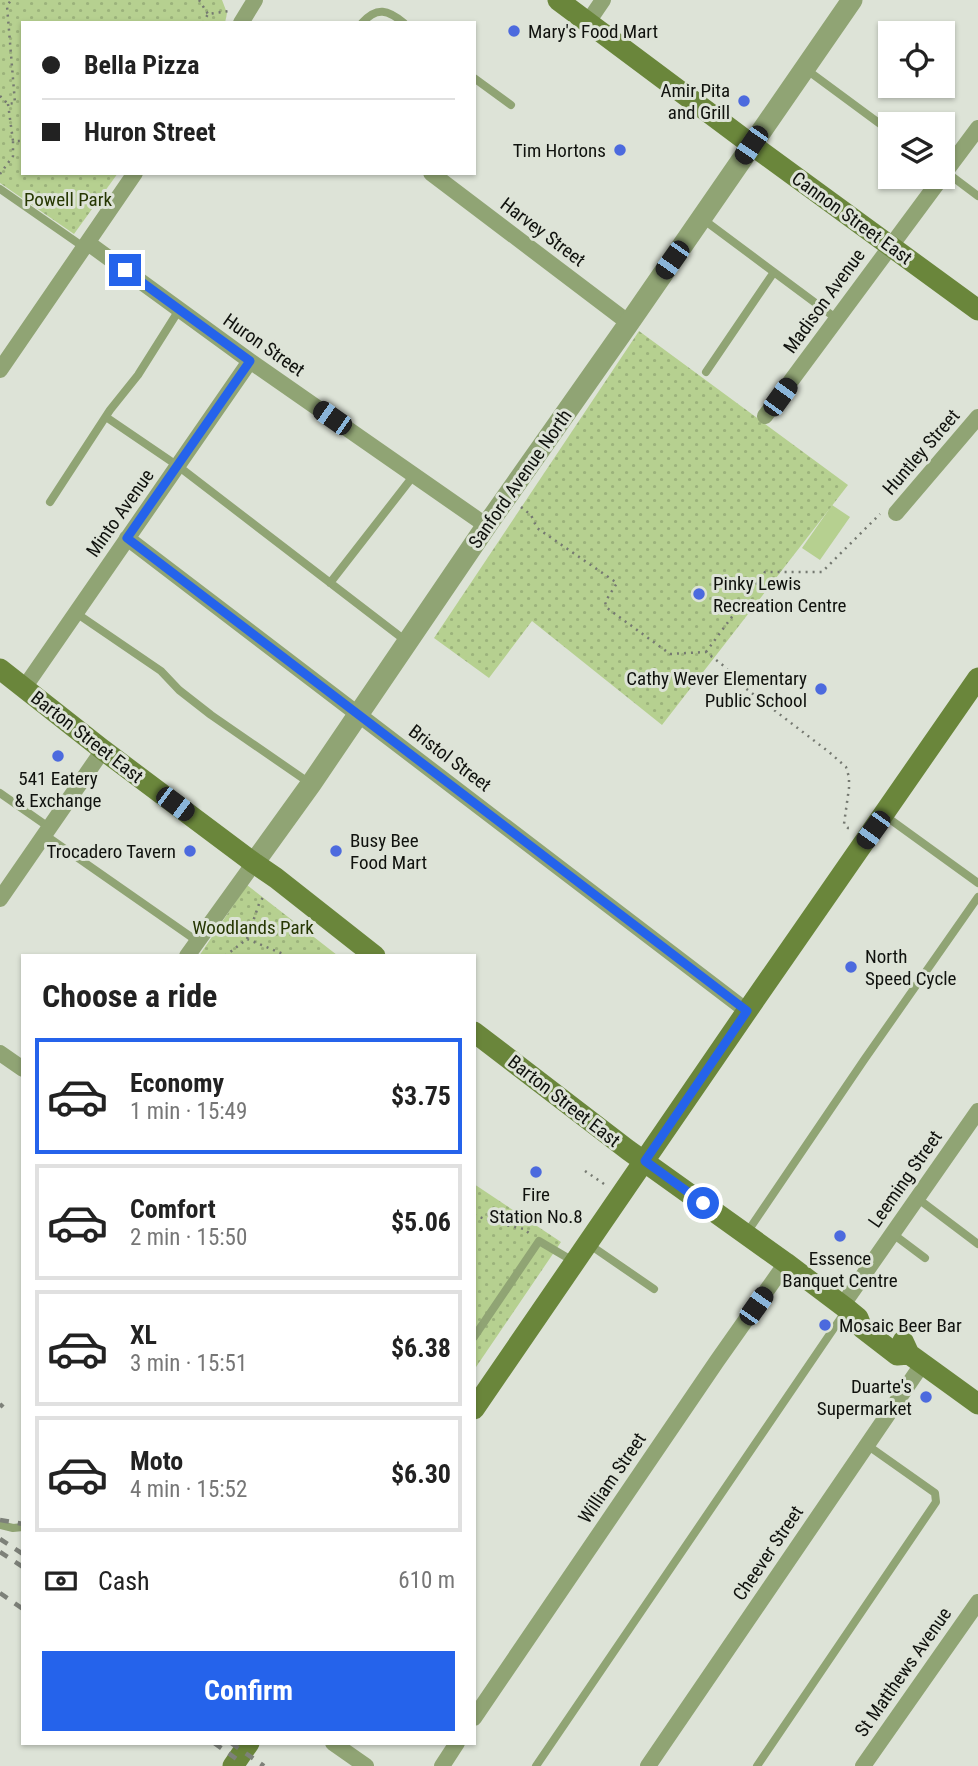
<!DOCTYPE html>
<meta charset="utf-8">
<style>
body{margin:0;font-family:"Roboto Condensed",sans-serif;background:#f2f2f2;color:#222;height:100vh;display:flex;flex-direction:column;font-size:26px;white-space:nowrap}
*{box-sizing:border-box;margin:0}
p{font-size:23px;color:#767676}
.icon{flex:none;width:38px;height:38px;fill:none;stroke:currentColor;stroke-width:2;stroke-linecap:round;stroke-linejoin:round}
.map{position:relative;flex:1;overflow:hidden}
.details{position:absolute;left:21px;top:954px;width:455px;height:791px;display:flex;flex-direction:column;background:#fff;border-radius:0px;box-shadow:0 2px 5px #0004}
.details>*{flex:none}
.top-card{position:absolute;left:21px;top:21px;width:455px;height:154px;border-radius:0px;box-shadow:0 2px 5px #0004;display:grid;align-content:center;height:154px;padding:0 21px;background:#fff}
.tools{position:absolute;left:878px;top:21px;display:grid;gap:14px}
.tools a{display:grid;place-items:center;width:77px;height:77px;border-radius:0px;background:#fff;box-shadow:0 2px 5px #0004;font-size:35px}
.end{position:absolute;width:32px;height:32px;margin:-16px;border:9px solid #2563eb;background:#fff;box-shadow:0 0 0 4px #fff}
.from{border-radius:50%}
.car{position:absolute;width:21px;height:42px;margin:-21px -10px;border-radius:9px;box-shadow:0 0 5px 2px #0007;background:linear-gradient(#222 24%,#8ab4d8 0 40%,#222 0 76%,#8ab4d8 0 86%,#222 0)}
.top-card b{display:flex;align-items:center;gap:24px;height:66px;font-size:26px}
.top-card b+b{border-top:2px solid #e0e0e0}
.top-card i{width:18px;height:18px;background:#222}
ul{padding:0;list-style:none}
li{display:flex;align-items:center;gap:21px;height:116px;margin:0 14px 10px;padding:0 7px;border:4px solid #e0e0e0;border-radius:0px}
li div{flex:1}
li b{display:block;font-size:26px}
li em{font-style:normal;font-weight:700}
li.on{border-color:#2563eb}
li>.icon{width:63px;height:63px;stroke-width:1.5}
h2{padding:0 21px;font-size:32px;line-height:84px}
.pay{display:flex;align-items:center;gap:18px;height:77px;padding:0 21px;font-size:26px}
.pay p{margin-inline-start:auto}
.primary-button{display:flex;gap:14px;margin-top:auto;padding:14px 21px}
.primary-button a{flex:1;height:80px;border-radius:0px;background:#2563eb;color:#fff;font-size:28px;font-weight:700;line-height:80px;text-align:center}
.map>svg:first-child{display:block}
.grass{fill:#b6d090}
.park{fill:url(#park-dots)}
.lines{fill:none;stroke-linecap:round;stroke-linejoin:round}
.path{stroke:#757971;stroke-width:2.5;stroke-dasharray:2 5;stroke-linecap:butt}
.service{stroke:#90a474;stroke-width:8}
.minor{stroke:#90a474;stroke-width:16}
.tertiary{stroke:#90a474;stroke-width:21}
.secondary{stroke:#6a863b;stroke-width:21}
.rail{stroke:#7d8179;stroke-width:4.5;stroke-dasharray:9 9;stroke-linecap:butt}
.route{stroke:#2563eb;stroke-width:9}
.poi-dot{fill:#4c6ade;stroke:#dde3d7;stroke-width:2.5}
.labels{text-anchor:middle;dominant-baseline:central;stroke-width:6;stroke-linejoin:round;paint-order:stroke}
.poi-label{font-size:19px;fill:#10120e;stroke:#dde3d7;text-anchor:start}
.park-label{font-size:19px;fill:#263702;stroke:#dde3d7}
.street-label{font-size:19px;fill:#10120e;stroke:#dde3d7}
</style>
<div class="map">
<svg width="978" height="1766" viewBox="0 0 978 1766">
<defs>
<pattern id="park-dots" width="8" height="8" patternUnits="userSpaceOnUse" patternTransform="scale(1.75)"><rect width="8" height="8" fill="#b6d090"/><path d="M2 2h.1M6 6h.1" fill="none" stroke="#9bb27b" stroke-width="1.8" stroke-linecap="round"/></pattern>
</defs>
<rect width="100%" height="100%" fill="#dde3d7"/>
<path class="grass" d="M832,505L850,517L820,560L802,548Z"/>
<path class="park" d="M0,0H222L227,13L225,23H23V173H118L74,234L0,183Z
M639,331L848,485L662,725L532,621L489,678L434,638Z
M247,885L337,955L199,956Z
M474,1184L561,1242L474,1370Z"/>
<g class="lines">
<path class="path" d="M199,0L208,14
M203,23L208,14L229,11
M0,96L8,104L15,103L7,6L11,0
M8,104L13,141
M0,174L13,156V141H23
M521,507L531,515L537,528L617,583L605,602L607,608L670,654L706,652L725,667L740,684L829,752L846,767L849,777V788L844,824L848,828H853
M706,652L765,572H822L880,514
M247,939L259,904L265,894
M225,956L247,939L288,956
M585,1171L607,1186
M474,1215L496,1223L524,1229L530,1234"/>
<path class="service" d="M362,23C377,6 388,10 404,23
M807,70L891,132
M474,78L511,105
M946,172L978,196
M0,189L85,248
M704,220L837,319
M706,372L774,272
M106,417L178,466L406,641
M50,502L110,410L138,375L179,310
M330,583L414,475
M76,613L161,671L179,690L211,715L311,784
M0,793L50,828
M884,815L978,883
M45,835L197,941
M917,1198L978,1244
M746,1234L864,1060L978,897
M893,1234L925,1258
M590,1245L654,1289
M474,1337L539,1241L573,1261
M0,1525L13,1528L23,1527
M536,1766L847,1309
M757,1766L936,1502L935,1493L867,1445"/>
<path class="minor" d="M588,22L603,0
M241,23L255,0
M431,173L629,323
M943,175L978,128
M88,243L250,361L487,526
M0,370L135,173
M765,416L942,177
M896,513L978,417
M127,538L747,1011
M24,688L250,361
M0,899L103,750
M187,956L254,863
M0,1053L23,1069
M842,1306L978,1111
M474,1718L717,1361L786,1263
M333,1743L366,1766
M442,1766L457,1743
M648,1766L923,1363
M863,1766L978,1602"/>
<path class="tertiary" d="M254,863L311,784L489,522L629,323L852,0"/>
<path class="secondary" d="M558,0L752,145L978,310
M0,669L103,750L254,863L276,878L375,956
M474,1032L628,1150L786,1263L847,1309L858,1318L862,1328L897,1355L909,1354
M903,1341L909,1354L978,1404
M474,1409L747,1011L978,678
M233,1766L249,1743"/>
<path class="rail" d="M0,1407L3,1404
M0,1520L23,1524
M0,1539L23,1554
M0,1552L23,1567
M0,1593L23,1609
M214,1743L238,1760
M231,1743L264,1766"/>
</g>
<g class="lines">
<path class="route" d="M125,270L250,361L127,538L747,1011L645,1161L703,1203"/>
</g>
<g class="poi-dot">
<circle cx="514" cy="31" r="7"/>
<circle cx="744" cy="101" r="7"/>
<circle cx="620" cy="150" r="7"/>
<circle cx="699" cy="594" r="7"/>
<circle cx="821" cy="689" r="7"/>
<circle cx="58" cy="756" r="7"/>
<circle cx="190" cy="851" r="7"/>
<circle cx="336" cy="851" r="7"/>
<circle cx="851" cy="967" r="7"/>
<circle cx="536" cy="1172" r="7"/>
<circle cx="840" cy="1236" r="7"/>
<circle cx="825" cy="1325" r="7"/>
<circle cx="926" cy="1397" r="7"/>
</g>
<g class="labels">
<g class="poi-label">
<text x="528" y="31">Mary's Food Mart</text>
<text x="730" y="90" text-anchor="end">Amir Pita<tspan x="730" dy="22">and Grill</tspan></text>
<text x="606" y="150" text-anchor="end">Tim Hortons</text>
<text x="713" y="583">Pinky Lewis<tspan x="713" dy="22">Recreation Centre</tspan></text>
<text x="807" y="678" text-anchor="end">Cathy Wever Elementary<tspan x="807" dy="22">Public School</tspan></text>
<text x="58" y="778" text-anchor="middle">541 Eatery<tspan x="58" dy="22">&amp; Exchange</tspan></text>
<text x="350" y="840">Busy Bee<tspan x="350" dy="22">Food Mart</tspan></text>
<text x="176" y="851" text-anchor="end">Trocadero Tavern</text>
<text x="865" y="956">North<tspan x="865" dy="22">Speed Cycle</tspan></text>
<text x="536" y="1194" text-anchor="middle">Fire<tspan x="536" dy="22">Station No.8</tspan></text>
<text x="840" y="1258" text-anchor="middle">Essence<tspan x="840" dy="22">Banquet Centre</tspan></text>
<text x="839" y="1325">Mosaic Beer Bar</text>
<text x="912" y="1386" text-anchor="end">Duarte's<tspan x="912" dy="22">Supermarket</tspan></text>
</g>
<g class="park-label">
<text x="68" y="199">Powell Park</text>
<text x="253" y="927">Woodlands Park</text>
</g>
<g class="street-label">
<text transform="translate(852 218) rotate(36)">Cannon Street East</text>
<text transform="translate(543 232) rotate(37)">Harvey Street</text>
<text transform="translate(824 301) rotate(-54)">Madison Avenue</text>
<text transform="translate(264 345) rotate(35)">Huron Street</text>
<text transform="translate(921 452) rotate(-49)">Huntley Street</text>
<text transform="translate(520 479) rotate(-55)">Sanford Avenue North</text>
<text transform="translate(120 513) rotate(-55)">Minto Avenue</text>
<text transform="translate(87 737) rotate(38)">Barton Street East</text>
<text transform="translate(450 758) rotate(37)">Bristol Street</text>
<text transform="translate(564 1101) rotate(38)">Barton Street East</text>
<text transform="translate(905 1179) rotate(-55)">Leeming Street</text>
<text transform="translate(612 1478) rotate(-56)">William Street</text>
<text transform="translate(768 1553) rotate(-56)">Cheever Street</text>
<text transform="translate(903 1672) rotate(-55)">St Matthews Avenue</text>
</g>
</g>
</svg>
<div class="tools">
<a><svg class="icon" aria-label="locate" viewBox="0 0 24 24"><circle cx="12" cy="12" r="6"/><path d="M12 2v4M12 18v4M2 12h4M18 12h4"/></svg></a>
<a><svg class="icon" aria-label="layers" viewBox="0 0 24 24"><path d="M12 4l9 5-9 5-9-5zM3 14l9 5 9-5"/></svg></a>
</div>
<i class="end from" style="left:703px;top:1203px"></i>
<i class="end" style="left:125px;top:270px"></i>
<i class="car" style="left:751px;top:145px;rotate:214deg"></i>
<i class="car" style="left:672px;top:260px;rotate:215deg"></i>
<i class="car" style="left:780px;top:397px;rotate:36deg"></i>
<i class="car" style="left:332px;top:418px;rotate:305deg"></i>
<i class="car" style="left:175px;top:804px;rotate:127deg"></i>
<i class="car" style="left:873px;top:830px;rotate:216deg"></i>
<i class="car" style="left:756px;top:1306px;rotate:35deg"></i>
<div class="top-card">
<b><i class="from"></i>Bella Pizza</b>
<b><i></i>Huron Street</b>
</div>
<section class="details">
<h2>Choose a ride</h2>
<ul>
<li class="on"><svg class="icon" aria-label="car" viewBox="0 0 24 24"><path d="M5 17H2v-5l4-1 3-4h7l3 4 3 1v5h-3M9 17h6M6 11h13"/><circle cx="7" cy="17" r="2"/><circle cx="17" cy="17" r="2"/></svg><div><b>Economy</b><p>1 min · 15:49</p></div><em>$3.75</em></li>
<li><svg class="icon" aria-label="car" viewBox="0 0 24 24"><path d="M5 17H2v-5l4-1 3-4h7l3 4 3 1v5h-3M9 17h6M6 11h13"/><circle cx="7" cy="17" r="2"/><circle cx="17" cy="17" r="2"/></svg><div><b>Comfort</b><p>2 min · 15:50</p></div><em>$5.06</em></li>
<li><svg class="icon" aria-label="car" viewBox="0 0 24 24"><path d="M5 17H2v-5l4-1 3-4h7l3 4 3 1v5h-3M9 17h6M6 11h13"/><circle cx="7" cy="17" r="2"/><circle cx="17" cy="17" r="2"/></svg><div><b>XL</b><p>3 min · 15:51</p></div><em>$6.38</em></li>
<li><svg class="icon" aria-label="car" viewBox="0 0 24 24"><path d="M5 17H2v-5l4-1 3-4h7l3 4 3 1v5h-3M9 17h6M6 11h13"/><circle cx="7" cy="17" r="2"/><circle cx="17" cy="17" r="2"/></svg><div><b>Moto</b><p>4 min · 15:52</p></div><em>$6.30</em></li>
</ul>
<div class="pay"><svg class="icon" aria-label="cash" viewBox="0 0 24 24"><path d="M3 7h18v10H3z"/><circle cx="12" cy="12" r="2"/></svg>Cash<p>610 m</p></div>
<div class="primary-button"><a>Confirm</a></div>
</section>
</div>
